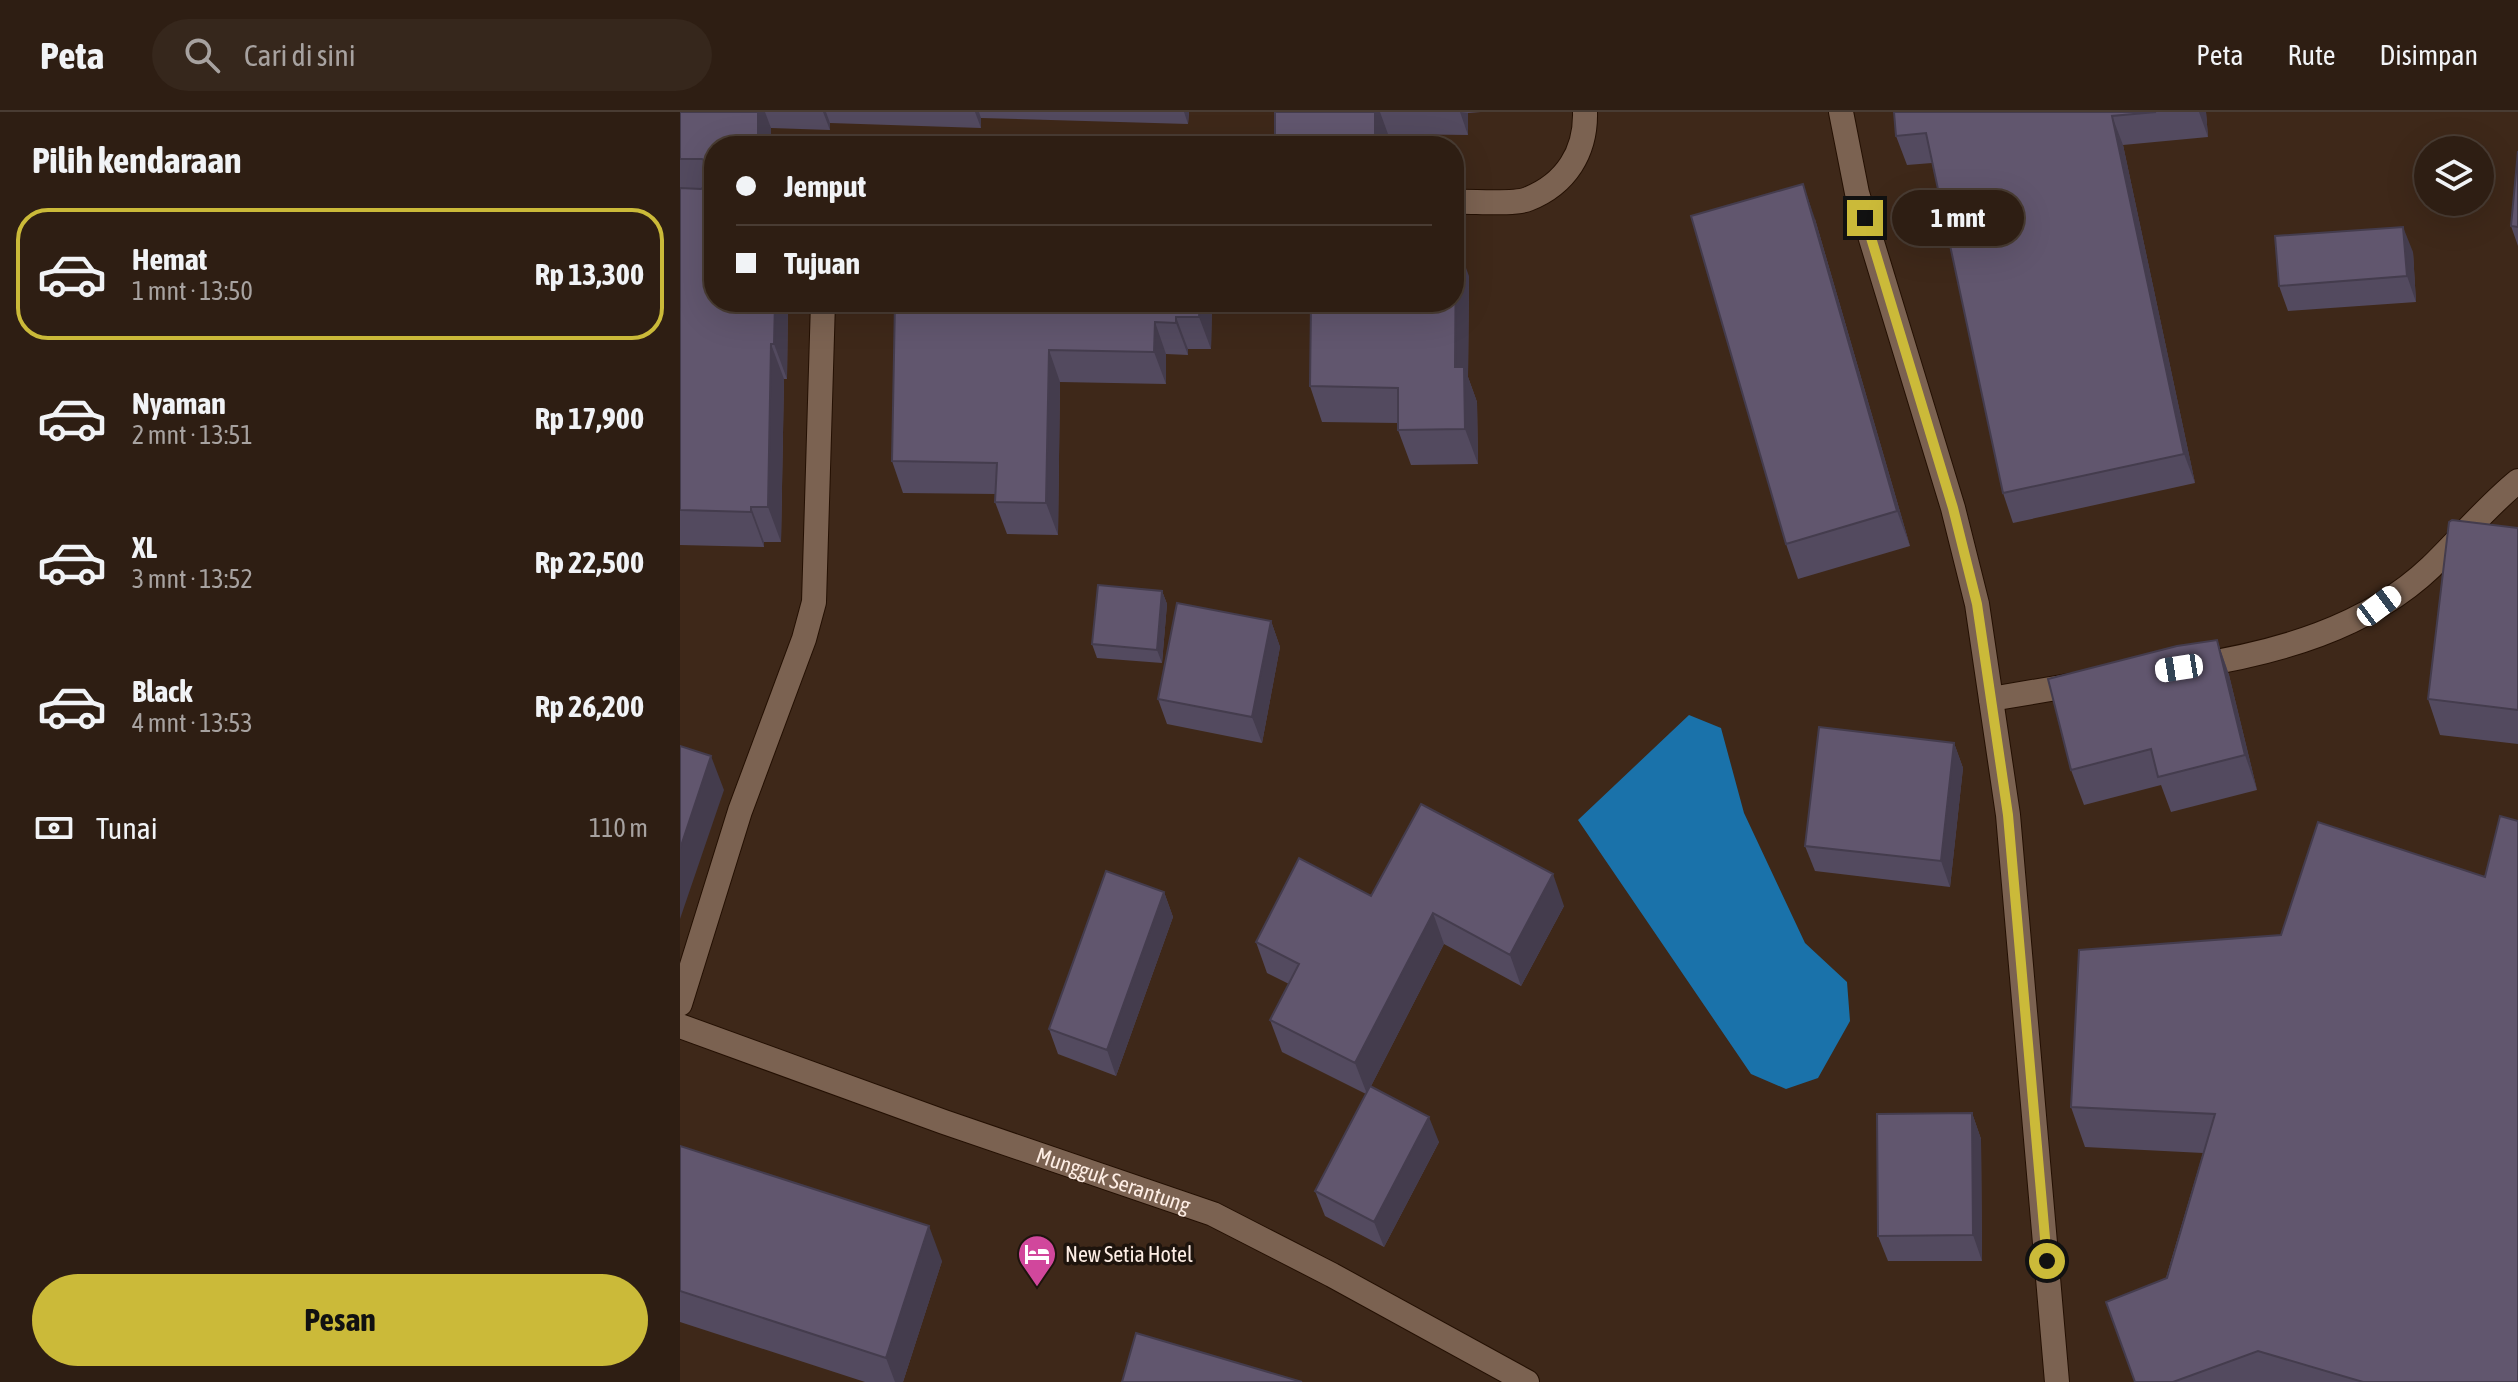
<!DOCTYPE html>
<html lang="id">
<meta charset="utf-8">
<style>
body{margin:0;font-family:"Asap Condensed",sans-serif;background:#36271c;color:#f1f3f6;height:100vh;display:flex;flex-direction:column;font-size:30px;white-space:nowrap}
*{box-sizing:border-box;margin:0}
p{font-size:26px;color:#a7a2a0}
.icon{flex:none;width:44px;height:44px;fill:none;stroke:currentColor;stroke-width:2;stroke-linecap:round;stroke-linejoin:round}
.map{position:relative;flex:1;overflow:hidden}
.panel{display:flex;flex-direction:column;background:#2e1e13;width:680px}
.panel>*{flex:none}
.banner{position:absolute;left:24px;top:24px;width:760px;height:176px;border-radius:32px;box-shadow:0 8px 32px #0002,0 0 0 2px #493c33;display:grid;align-content:center;height:176px;padding:0 32px;background:#2e1e13}
.buttons{position:absolute;left:1734px;top:24px;display:grid;gap:16px}
.buttons a{display:grid;place-items:center;width:80px;height:80px;border-radius:50%;background:#2e1e13;box-shadow:0 8px 32px #0002,0 0 0 2px #493c33;font-size:40px}
.end{position:absolute;width:36px;height:36px;margin:-18px;border:10px solid #cbba39;background:#111;box-shadow:0 0 0 4px #111}
.from{border-radius:50%}
.bubble{position:absolute;height:56px;border-radius:28px;background:#2e1e13;box-shadow:0 8px 32px #0002,0 0 0 2px #493c33;font-size:26px;font-weight:700;line-height:56px;text-align:center}
.car{position:absolute;width:24px;height:48px;margin:-24px -12px;border-radius:10px;box-shadow:0 0 6px 2px #0007;background:linear-gradient(#fff 24%,#345 0 40%,#fff 0 76%,#345 0 86%,#fff 0)}
.banner b{display:flex;align-items:center;gap:28px;height:76px;font-size:30px}
.banner b+b{border-top:2px solid #493c33}
.banner i{width:20px;height:20px;background:#f1f3f6}
ul{padding:0;list-style:none}
li{display:flex;align-items:center;gap:24px;height:132px;margin:0 16px 12px;padding:0 16px;border:4px solid transparent;border-radius:32px}
li div{flex:1}
li b{display:block;font-size:30px}
li em{font-style:normal;font-weight:700}
li.current{border-color:#cbba39}
li>.icon{width:72px;height:72px;stroke-width:1.5}
h2{padding:0 32px;font-size:36px;line-height:96px}
.pay{display:flex;align-items:center;gap:20px;height:88px;padding:0 32px;font-size:30px}
.pay p{margin-inline-start:auto}
.primary-button{display:flex;gap:16px;margin-top:auto;padding:16px 32px}
.primary-button a{flex:1;height:92px;border-radius:48px;background:#cbba39;color:#111;font-size:32px;font-weight:700;line-height:92px;text-align:center}
header{display:flex;align-items:center;gap:48px;box-sizing:border-box;height:112px;padding:0 40px;background:#2e1e13;border-bottom:2px solid #493c33}
header strong{font-size:38px}
nav{display:flex;gap:44px;margin-inline-start:auto;font-size:28px}
.search{width:560px;height:72px;background:#36271c;display:flex;align-items:center;gap:20px;box-sizing:border-box;padding:0 28px;border-radius:44px;color:#a7a2a0;font-size:30px}
main{display:flex;flex:1;min-height:0}
.map>svg:first-child{display:block}
.water{fill:#1a72aa}
.lines{fill:none;stroke-linecap:round;stroke-linejoin:round}
.street-casing{stroke:#241003;stroke-width:26}
.street{stroke:#7b6251;stroke-width:24}
.wall{fill:#534a5f}
.shaded-wall{fill:#443c4d}
.building{fill:#61566e;stroke:#443c4d;stroke-width:2}
.route{stroke:#cbba39;stroke-width:10}
.labels{text-anchor:middle;dominant-baseline:central;stroke-width:7;stroke-linejoin:round;paint-order:stroke}
.street-label{font-size:22px;fill:#fdede4;stroke:#1e140d}
.poi-label{font-size:22px;fill:#fdede4;stroke:#1e140d;text-anchor:start}
</style>
<header>
<strong>Peta</strong>
<div class="search"><svg class="icon" aria-label="search" viewBox="0 0 24 24"><circle cx="10" cy="10" r="6"/><path d="M15 15l6 6"/></svg>Cari di sini</div>
<nav><a>Peta</a><a>Rute</a><a>Disimpan</a></nav>
</header>
<main>
<section class="panel">
<h2>Pilih kendaraan</h2>
<ul>
<li class="current"><svg class="icon" aria-label="car" viewBox="0 0 24 24"><path d="M5 17H2v-5l4-1 3-4h7l3 4 3 1v5h-3M9 17h6M6 11h13"/><circle cx="7" cy="17" r="2"/><circle cx="17" cy="17" r="2"/></svg><div><b>Hemat</b><p>1 mnt · 13:50</p></div><em>Rp 13,300</em></li>
<li><svg class="icon" aria-label="car" viewBox="0 0 24 24"><path d="M5 17H2v-5l4-1 3-4h7l3 4 3 1v5h-3M9 17h6M6 11h13"/><circle cx="7" cy="17" r="2"/><circle cx="17" cy="17" r="2"/></svg><div><b>Nyaman</b><p>2 mnt · 13:51</p></div><em>Rp 17,900</em></li>
<li><svg class="icon" aria-label="car" viewBox="0 0 24 24"><path d="M5 17H2v-5l4-1 3-4h7l3 4 3 1v5h-3M9 17h6M6 11h13"/><circle cx="7" cy="17" r="2"/><circle cx="17" cy="17" r="2"/></svg><div><b>XL</b><p>3 mnt · 13:52</p></div><em>Rp 22,500</em></li>
<li><svg class="icon" aria-label="car" viewBox="0 0 24 24"><path d="M5 17H2v-5l4-1 3-4h7l3 4 3 1v5h-3M9 17h6M6 11h13"/><circle cx="7" cy="17" r="2"/><circle cx="17" cy="17" r="2"/></svg><div><b>Black</b><p>4 mnt · 13:53</p></div><em>Rp 26,200</em></li>
</ul>
<div class="pay"><svg class="icon" aria-label="cash" viewBox="0 0 24 24"><path d="M3 7h18v10H3z"/><circle cx="12" cy="12" r="2"/></svg>Tunai<p>110 m</p></div>
<div class="primary-button"><a>Pesan</a></div>
</section>
<div class="map">
<svg width="1838" height="1270" viewBox="0 0 1838 1270">
<rect width="100%" height="100%" fill="#3e2819"/>
<path class="water" d="M1009,603L1041,616L1064,701L1125,831L1167,870L1170,909L1138,966L1106,977L1071,962L898,708Z"/>
<g class="lines">
<defs>
<g id="street">
<path d="M1161,0L1177,81L1273,396L1297,492L1328,703L1377,1270"/>
<path d="M774,90C791,89 835,93 848,87C886,72 906,40 905,0"/>
<path d="M1512,554C1596,541 1687,516 1751,455C1781,426 1806,395 1838,369"/>
<path d="M1311,587L1400,572"/>
<path d="M0,892L60,699L124,527L134,490L143,190"/>
<path id="s1" d="M0,914L264,1010L533,1102L652,1163L847,1270"/>
</g>
</defs>
<use href="#street" class="street-casing"/>
<use href="#street" class="street"/>
</g>
<path class="wall" d="M0,0H509L508,12L301,6V16L150,11V18L91,16V34H34V190H108L107,267H104L101,430H84V435L0,433Z
M595,0H801L788,1V23L708,22V34H598L595,26Z
M1214,0H1526L1528,25L1443,33L1515,371L1333,411L1323,381L1252,51L1227,53L1216,24Z
M1838,39V134L1831,114Z
M1135,107L1230,434L1118,467L1106,432Z
M1733,140L1736,190L1608,199L1599,174Z
M789,164L788,265L797,290L798,352L731,353L718,318V311L642,310L630,274Z
M215,190H532L531,237H508V243L486,242V272L380,270L378,423L327,422L315,390L316,382L223,381L212,349Z
M1838,416V632L1760,623L1748,587Z
M482,479L487,492L482,551L417,546L412,532Z
M591,509L600,535L582,631L487,612L478,587Z
M1537,528L1549,563L1577,678L1491,700L1481,673L1404,693L1391,658Z
M1274,631L1283,656L1270,775L1135,759L1125,734Z
M1805,765L1838,1270H1455L1523,1041L1405,1035L1391,995L1601,823Z
M484,780L493,805L436,964L378,942L369,917Z
M691,784L884,794L841,874L764,832L691,974L759,1030L704,1135L645,1104L635,1079L686,982L602,940L590,908L609,872L587,861L576,830Z
M1292,1001L1301,1027L1302,1149H1208L1198,1124Z
M0,1034L262,1149L223,1270H185L0,1210Z"/>
<path class="shaded-wall" d="M78,0H85L91,16V34H78Z
M143,0H146L150,11V18Z
M295,0H299L301,6V16Z
M504,0H509L508,12Z
M695,0H700L708,22V34H697L695,28Z
M780,0L788,1V23Z
M1519,0H1526L1528,25Z
M1432,4L1443,33L1515,371L1504,342Z
M1123,72L1135,107L1230,434L1217,399Z
M1723,115L1733,140L1736,190L1727,164Z
M776,129L789,164L788,265L797,290L798,352L785,317L775,255Z
M95,190H108L107,267L94,232Z
M520,190H532L531,237L519,205Z
M496,205L508,237V243L496,211Z
M475,210L486,242V272L474,240Z
M91,232L104,267L101,430L88,395Z
M369,238L380,270L378,423L366,391Z
M71,395L84,430V435L71,400Z
M482,479L487,492L482,551L477,538Z
M591,509L600,535L582,631L572,605Z
M1537,528L1549,563L1577,678L1565,643Z
M1274,631L1283,656L1270,775L1261,749Z
M31,644L44,678L0,807V737Z
M873,762L884,794L841,874L830,843Z
M484,780L493,805L436,964L427,938Z
M753,801L764,832L687,982L675,951Z
M1292,1001L1301,1027L1302,1149L1293,1123Z
M749,1005L759,1030L704,1135L694,1110Z
M249,1114L262,1149L223,1270H215L206,1246Z"/>
<path class="building" d="M0,0H78V34H34V55L22,47H0Z
M595,0H695V28L595,26Z
M1214,0H1476L1432,4L1504,342L1323,381L1246,21L1216,24Z
M1838,39V115L1831,114Z
M34,67V190H95L94,232H91L88,395H71V400L0,398V76L21,77L34,70Z
M1123,72L1217,399L1106,432L1011,104Z
M1723,115L1727,164L1599,174L1595,124Z
M774,129H776L775,255H784L785,317L718,318V276L630,274L631,190H774Z
M215,190H520L519,205H496V211L475,210L474,240L369,238L366,391L315,390L317,351L212,349Z
M1772,408L1838,416V598L1748,587L1769,410Z
M418,473L482,479L477,538L412,532Z
M497,491L591,509L572,605L478,587Z
M1537,528L1565,643L1478,665L1471,637L1391,658L1368,567L1497,534Z
M1139,615L1274,631L1261,749L1125,734Z
M0,634L31,644L0,737Z
M741,692L873,762L830,843L753,801L675,951L590,908L619,852L576,830L619,746L691,784Z
M1820,704L1838,709V1270H1683L1578,1239L1493,1270H1455L1426,1190L1487,1166L1535,1002L1391,995L1399,838L1601,823L1638,710L1805,765Z
M426,759L484,780L427,938L369,917Z
M690,974L749,1005L694,1110L635,1079Z
M1292,1001L1293,1123L1198,1124L1197,1002Z
M0,1034L249,1114L206,1246L0,1179Z
M456,1221L622,1270H442Z"/>
<g class="lines">
<path class="route" d="M1185,106L1273,396L1297,492L1328,703L1367,1149"/>
</g>
<defs>
<symbol id="hotel-pin" viewBox="-11 -11 22 30"><path d="M0 17L-7.5 6A9.5 9.5 0 1 1 7.5 6Z" fill="#d1479c" stroke="#1e140d"/><path d="M-6-4.5h1.5V1H6V5H4.5V3h-9V5H-6ZM-4 0a1.8 1.8 0 1 1 3.6 0ZM.5 0V-2.5h3Q6-2.5 6 0Z" fill="#fff"/></symbol>
</defs>
<g fill-rule="evenodd">
<use href="#hotel-pin" x="335" y="1120" width="44" height="60"/>
</g>
<g class="labels">
<g class="street-label">
<text stroke="none"><textPath href="#s1" startOffset="460">Mungguk Serantung</textPath></text>
</g>
<g class="poi-label">
<text x="385" y="1142">New Setia Hotel</text>
</g>
</g>
</svg>
<div class="buttons">
<a><svg class="icon" aria-label="layers" viewBox="0 0 24 24"><path d="M12 4l9 5-9 5-9-5zM3 14l9 5 9-5"/></svg></a>
</div>
<i class="end from" style="left:1367px;top:1149px"></i>
<i class="end" style="left:1185px;top:106px"></i>
<div class="bubble" style="left:1212px;top:78px;width:132px">1 mnt</div>
<i class="car" style="left:1699px;top:494px;rotate:53deg"></i>
<i class="car" style="left:1499px;top:556px;rotate:261deg"></i>
<div class="banner">
<b><i class="from"></i>Jemput</b>
<b><i></i>Tujuan</b>
</div>
</div>
</main>
